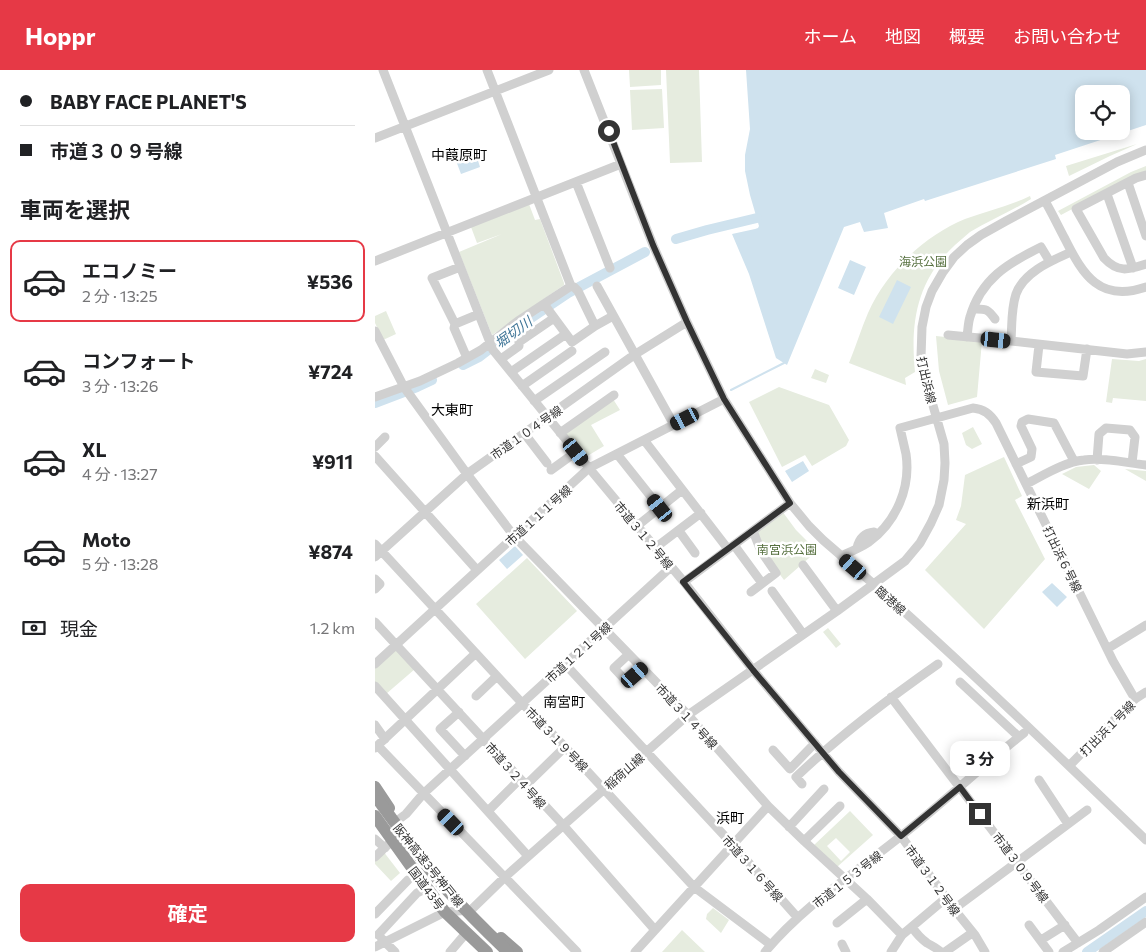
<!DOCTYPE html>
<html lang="ja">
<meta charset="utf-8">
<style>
body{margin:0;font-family:Commissioner,"Noto Sans JP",sans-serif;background:#f2f2f2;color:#202124;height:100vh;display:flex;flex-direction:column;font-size:19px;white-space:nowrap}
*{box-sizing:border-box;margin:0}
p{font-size:16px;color:#757577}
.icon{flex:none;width:28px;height:28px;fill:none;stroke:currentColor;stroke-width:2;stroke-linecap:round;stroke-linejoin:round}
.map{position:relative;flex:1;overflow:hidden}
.side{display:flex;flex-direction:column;background:#fff;width:375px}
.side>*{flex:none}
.banner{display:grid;align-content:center;height:110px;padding:0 20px;background:#fff}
.buttons{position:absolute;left:700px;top:15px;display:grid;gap:10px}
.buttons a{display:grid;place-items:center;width:55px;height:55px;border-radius:10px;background:#fff;box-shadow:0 2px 12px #0003;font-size:25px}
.end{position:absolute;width:22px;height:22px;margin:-11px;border:6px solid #333;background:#fff;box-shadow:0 0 0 2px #fff}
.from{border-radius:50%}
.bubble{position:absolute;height:35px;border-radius:10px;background:#fff;box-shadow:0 2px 12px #0003;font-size:16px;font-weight:700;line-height:35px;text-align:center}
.car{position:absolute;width:15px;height:30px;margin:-15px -8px;border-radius:6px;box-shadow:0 0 4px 1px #0007;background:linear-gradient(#222 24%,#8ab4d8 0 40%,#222 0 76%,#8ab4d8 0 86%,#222 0)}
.banner b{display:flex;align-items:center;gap:18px;height:48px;font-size:19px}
.banner b+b{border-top:1px solid #e0e0e0}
.banner i{width:12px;height:12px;background:#202124}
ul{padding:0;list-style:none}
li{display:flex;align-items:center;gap:15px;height:82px;margin:0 10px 8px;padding:0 10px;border:2px solid transparent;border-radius:10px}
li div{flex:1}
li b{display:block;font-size:19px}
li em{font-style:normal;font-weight:700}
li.selected{border-color:#e63946}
li>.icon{width:45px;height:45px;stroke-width:1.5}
h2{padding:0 20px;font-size:22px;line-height:60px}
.pay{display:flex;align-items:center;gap:12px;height:55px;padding:0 20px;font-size:19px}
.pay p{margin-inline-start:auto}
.button{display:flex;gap:10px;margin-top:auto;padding:10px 20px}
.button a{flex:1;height:58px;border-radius:10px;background:#e63946;color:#fff;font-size:20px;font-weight:700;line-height:58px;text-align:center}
header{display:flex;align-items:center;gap:30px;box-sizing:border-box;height:70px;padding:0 25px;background:#e63946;color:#fff}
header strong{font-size:24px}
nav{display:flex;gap:28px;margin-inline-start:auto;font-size:18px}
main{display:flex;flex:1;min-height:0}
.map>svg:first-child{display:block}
.green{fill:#e6ecdf;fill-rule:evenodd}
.water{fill:#cfe2ee;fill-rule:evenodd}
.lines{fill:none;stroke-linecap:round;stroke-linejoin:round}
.stream{stroke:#cfe2ee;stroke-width:2}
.river{stroke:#cfe2ee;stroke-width:10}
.minor{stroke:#d0d0d0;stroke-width:9}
.highway{stroke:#9a9a9a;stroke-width:12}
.highway-bridge{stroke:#9a9a9a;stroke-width:12}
.route{stroke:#333;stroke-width:6}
.labels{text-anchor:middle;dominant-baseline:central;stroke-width:5;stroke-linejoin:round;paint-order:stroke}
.park-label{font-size:12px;fill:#56703f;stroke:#fff}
.street-label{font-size:12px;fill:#333;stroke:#fff}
.neighbourhood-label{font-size:14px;fill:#000;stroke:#fff}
.water-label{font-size:14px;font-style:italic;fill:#3f7597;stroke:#fff}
</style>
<header>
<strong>Hoppr</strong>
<nav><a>ホーム</a><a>地図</a><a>概要</a><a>お問い合わせ</a></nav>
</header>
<main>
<section class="side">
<div class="banner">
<b><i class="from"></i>BABY FACE PLANET'S</b>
<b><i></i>市道３０９号線</b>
</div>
<h2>車両を選択</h2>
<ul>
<li class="selected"><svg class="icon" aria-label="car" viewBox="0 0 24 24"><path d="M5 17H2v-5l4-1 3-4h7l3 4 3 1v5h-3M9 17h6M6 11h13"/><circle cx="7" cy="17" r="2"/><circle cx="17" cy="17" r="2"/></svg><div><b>エコノミー</b><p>2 分 · 13:25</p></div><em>¥536</em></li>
<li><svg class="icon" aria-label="car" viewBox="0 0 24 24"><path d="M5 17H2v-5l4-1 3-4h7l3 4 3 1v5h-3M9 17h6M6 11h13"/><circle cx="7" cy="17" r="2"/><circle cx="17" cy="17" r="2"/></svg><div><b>コンフォート</b><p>3 分 · 13:26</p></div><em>¥724</em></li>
<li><svg class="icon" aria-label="car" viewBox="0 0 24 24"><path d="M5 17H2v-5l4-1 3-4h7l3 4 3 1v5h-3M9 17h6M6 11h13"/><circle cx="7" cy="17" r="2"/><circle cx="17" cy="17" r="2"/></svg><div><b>XL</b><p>4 分 · 13:27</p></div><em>¥911</em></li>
<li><svg class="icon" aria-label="car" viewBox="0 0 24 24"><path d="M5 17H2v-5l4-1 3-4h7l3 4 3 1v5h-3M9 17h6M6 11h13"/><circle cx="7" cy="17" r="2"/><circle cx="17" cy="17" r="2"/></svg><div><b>Moto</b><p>5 分 · 13:28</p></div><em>¥874</em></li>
</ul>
<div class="pay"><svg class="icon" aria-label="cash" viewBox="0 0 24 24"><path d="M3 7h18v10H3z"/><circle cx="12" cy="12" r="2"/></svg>現金<p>1.2 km</p></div>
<div class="button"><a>確定</a></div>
</section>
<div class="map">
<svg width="771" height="882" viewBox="0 0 771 882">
<rect width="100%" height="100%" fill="#fff"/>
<path class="green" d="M254,0H286V15L255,17Z
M291,0H324L327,92L295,93Z
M287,19L289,58L257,60L255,20Z
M762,74L735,86L694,106L691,96Z
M771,96V101L759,106L686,145L683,141L756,102Z
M655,126L656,129C637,141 615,150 595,162C590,166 585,171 580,175C542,210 535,252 540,302L530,308L531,315L474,293C481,276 486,259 493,243C511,202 549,166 590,149C612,141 634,136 655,126Z
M154,134L160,150L165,149L189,213V215L117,265L84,182L127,164L102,173L96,157Z
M11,241L21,264L8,270L0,253V246Z
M561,266L607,271L602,327L573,335L564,301Z
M737,289L764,291L771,289V331L738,328L737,333L731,332Z
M440,299L454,305L451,313L436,308Z
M404,317L454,335L474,370L471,376L437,396L430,385L407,397L374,332Z
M238,329L245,340L216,355L229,376L209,388L189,363Z
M598,357L607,374L597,379L591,375L587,363Z
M629,387L647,426L640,430L670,489L609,559L550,500L591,454L581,450L586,436L590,405Z
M719,395L726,401L714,419L687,404L701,397Z
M750,399L771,401V411Z
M407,441L421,460L442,481L409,510L387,481L380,461Z
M152,488L202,541L150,589L101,534Z
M453,558L466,574L461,578L448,562Z
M20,580H24L40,599L11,624L0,613V598Z
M475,741L498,765L462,797L438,776ZM461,768L475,782L466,791L452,776Z
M8,781L25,803L16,811L0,794V789Z
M338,838L354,850L346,863L331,849L332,844Z
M307,860L330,882H287Z"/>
<path class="water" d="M371,0H771V55L680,85L681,89L550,131L549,129L509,143L513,158L489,162L485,152L469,157L412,295L401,288L374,204L357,164L380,159L383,158L384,156L375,125L370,101V85L375,59ZM709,24H746V61H709Z
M100,81L105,97L86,104L80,88Z
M475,190L491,197L479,225L463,218Z
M522,210L536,217L518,254L504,247Z
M428,391L434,401L417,412L410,401Z
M140,476L148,485L132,499L124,490Z
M677,513L692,527L682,537L667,522Z"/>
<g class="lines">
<path class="stream" d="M356,320L409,293"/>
<path class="river" d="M301,169L332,160L382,148
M88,295L104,287L147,254L193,223L270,182
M0,333L42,317L57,310
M712,882L771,841"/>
<path class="minor" d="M8,0L118,280L214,398L309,512L378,600L464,702L526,766L579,839L600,865L610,882
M112,0L196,216
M209,0L278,175L312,252L349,329L415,433L434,456L448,470C560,566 665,668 771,770
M0,68L174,0
M771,105L761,108L701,139L729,188C743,203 753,200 771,194
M201,112L235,198
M753,113L771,166
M732,124L758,198
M670,131C677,143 683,156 690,169C708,205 725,233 771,217
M696,182C676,191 649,202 641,224C636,239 637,256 636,271L752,284L771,282
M0,191L246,94
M85,197L57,208L80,254L79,258L92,288
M196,216L199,217L203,221L220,256
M222,216L299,355
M169,234L197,272L220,256L238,246
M598,239C611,239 612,238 620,249
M80,254L104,244
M0,261L29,317L92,404L139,466L313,645L393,736L429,771L492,829L527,865
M573,265L636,271
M592,267C593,260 593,253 595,247C606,209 633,193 666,177L675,192
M664,275L661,302L708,306L712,279
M126,289L144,276V272L179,248
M136,302L191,264
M147,316L197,281
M0,327L45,311L83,293L106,280L143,251L196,216
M159,331L230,282
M149,363L172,393
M185,363L239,325
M269,370L353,479
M0,377L10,367
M242,384L285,438
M0,386L102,500
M722,390L724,364L731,358L755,360L760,367L757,393
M641,394L656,387L657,379L646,356L647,352L653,349L679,353L699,391
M176,400L201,382
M651,414C669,405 689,392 709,390C728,387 752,393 771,395
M262,456L307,420
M304,461L320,483
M0,474L147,633L190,677L319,817L396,875
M359,475L387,513
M280,478L326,443
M482,478C484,469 489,463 499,462L502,464
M466,486C475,482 485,478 494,472C521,452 536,418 531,384C529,375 527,367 525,358L598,338C609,339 615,344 621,353L738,591L760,629
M0,487L92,404L259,285L312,252
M428,495L462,541
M0,509L5,514L0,519
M309,512L415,433
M397,521L428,564
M376,522L401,503L386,481L378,461
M0,552L188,755L280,860
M732,579L771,555
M254,584L239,598L252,612L268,598
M0,594L214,398L349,329
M190,594L358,775L423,848
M585,612L644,667
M0,616L153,786
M101,626L122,606
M516,627L703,873
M84,642L65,659L90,686
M0,655L10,669
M3,676L202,882
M0,678L101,583
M398,680L415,699L440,673
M694,696L760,629L771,622
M664,710L693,754
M427,714L421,707C465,665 513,629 563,594
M151,715L190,677
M113,741L145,709
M23,750L31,744L48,724L296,497
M414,757L449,719
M0,769L10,778
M429,771L465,736
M0,787L18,770
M579,839L712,740
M0,844L33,810
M462,853L492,829
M654,855L674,882
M537,857C541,863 545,868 552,873C557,876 562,878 566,882
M3,865L42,823L52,818
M6,868L20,882
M666,870L690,855
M467,874L471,882
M0,877L70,842L96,840L130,807L313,645L462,541L530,491L545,473L556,453L564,435L569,410L570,393L569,374L553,318L546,287L547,257L551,237L557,221L568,202L579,187L592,175L606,165L631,151L742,92L771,80
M75,882L92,862
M260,882L393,736
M390,882C428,836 480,803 526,766C568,733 607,696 649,663
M516,882L527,865L571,828
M570,882L597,863
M688,882L724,860L771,827
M728,882L771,852"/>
<path class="highway" d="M0,717L14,738
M0,746L35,795L70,842L112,882
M126,868L142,882"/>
<path class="highway-bridge" d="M4,731C26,761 47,792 71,819C91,841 112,862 133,882"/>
</g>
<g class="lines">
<path class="route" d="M234,61L278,175L312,252L349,329L415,433L308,512L378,600L464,702L526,766L585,717L605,744"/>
</g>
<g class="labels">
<g class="park-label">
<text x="548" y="191">海浜公園</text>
<text x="412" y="479">南宮浜公園</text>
</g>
<g class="street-label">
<text transform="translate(552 310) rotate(77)">打出浜線</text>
<text transform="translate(151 362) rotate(-35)">市道１０４号線</text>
<text transform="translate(163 445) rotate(-42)">市道１１１号線</text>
<text transform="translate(269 465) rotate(50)">市道３１２号線</text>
<text transform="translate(688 489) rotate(64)">打出浜６号線</text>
<text transform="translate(516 530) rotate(42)">臨港線</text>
<text transform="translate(203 582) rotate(-42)">市道１２１号線</text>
<text transform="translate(312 646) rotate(47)">市道３１４号線</text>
<text transform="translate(732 658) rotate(-45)">打出浜１号線</text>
<text transform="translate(182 669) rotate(46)">市道３１９号線</text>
<text transform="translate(249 701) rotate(-41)">稲荷山線</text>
<text transform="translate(141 705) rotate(48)">市道３２４号線</text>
<text transform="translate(54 795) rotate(51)">阪神高速3号神戸線</text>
<text transform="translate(646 797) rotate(53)">市道３０９号線</text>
<text transform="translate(378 798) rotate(48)">市道３１６号線</text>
<text transform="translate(472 809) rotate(-38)">市道１５３号線</text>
<text transform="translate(558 810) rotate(54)">市道３１２号線</text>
<text transform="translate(52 818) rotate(53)">国道43号</text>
</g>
<g class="neighbourhood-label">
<text x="84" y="84">中葭原町</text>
<text x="77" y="339">大東町</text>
<text x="673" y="433">新浜町</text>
<text x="189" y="631">南宮町</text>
<text x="355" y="747">浜町</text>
</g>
<g class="water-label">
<text transform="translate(138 262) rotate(-36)">堀切川</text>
</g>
</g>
</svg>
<div class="buttons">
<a><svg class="icon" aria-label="locate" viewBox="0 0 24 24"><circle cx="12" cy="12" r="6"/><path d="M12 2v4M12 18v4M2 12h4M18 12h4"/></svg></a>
</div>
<i class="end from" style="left:234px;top:61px"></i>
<i class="end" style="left:605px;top:744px"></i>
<div class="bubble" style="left:575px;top:671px;width:60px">3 分</div>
<i class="car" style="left:621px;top:270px;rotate:96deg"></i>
<i class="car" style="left:310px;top:349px;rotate:243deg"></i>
<i class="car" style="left:201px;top:382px;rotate:141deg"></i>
<i class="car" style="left:285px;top:438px;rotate:322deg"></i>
<i class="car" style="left:478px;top:497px;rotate:311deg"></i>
<i class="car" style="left:260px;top:605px;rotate:49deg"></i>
<i class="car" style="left:76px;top:752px;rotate:316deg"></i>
</div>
</main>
